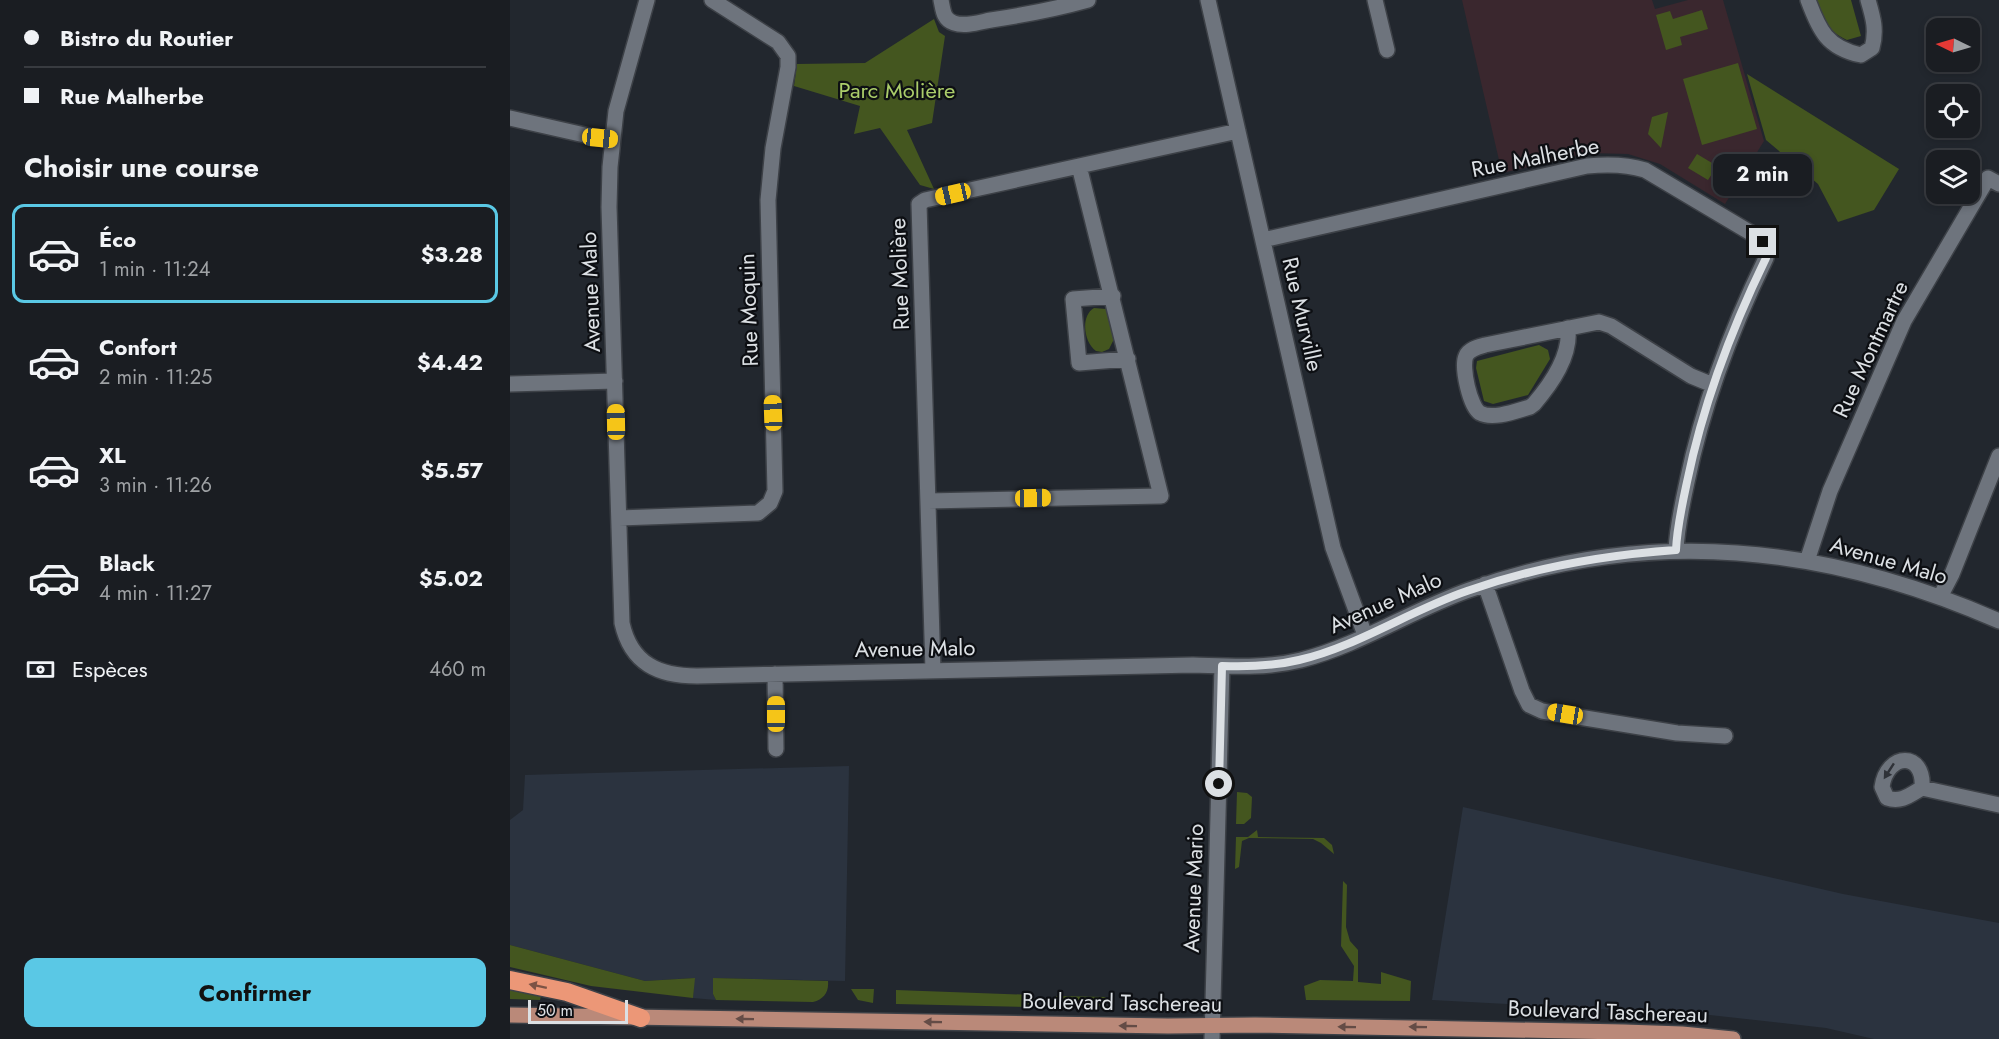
<!DOCTYPE html>
<html lang="fr">
<meta charset="utf-8">
<style>
body{margin:0;font-family:Jost,sans-serif;background:#272a2f;color:#f1f3f6;height:100vh;display:flex;flex-direction:column;font-size:22px;white-space:nowrap}
*{box-sizing:border-box;margin:0}
p{font-size:20px;color:#9fa2a5}
.icon{flex:none;width:33px;height:33px;fill:none;stroke:currentColor;stroke-width:2;stroke-linecap:round;stroke-linejoin:round}
.map{position:relative;flex:1;overflow:hidden}
.panel{display:flex;flex-direction:column;background:#1a1d22;width:510px}
.panel>*{flex:none}
.guide{display:grid;align-content:center;height:132px;padding:0 24px;background:#1a1d22}
.needle{width:39px;rotate:275deg}
.controls{position:absolute;left:1416px;top:18px;display:grid;gap:12px}
.controls a{display:grid;place-items:center;width:54px;height:54px;border-radius:12px;background:#1a1d22;box-shadow:0 3px 9px #0003,0 0 0 2px #383b40;font-size:30px}
.scale{position:absolute;left:18px;bottom:15px;width:100px;box-sizing:border-box;padding-left:6px;border:3px solid #dce0e4;border-top:0;font-size:16px;line-height:21px;white-space:nowrap;color:#dce0e4;-webkit-text-stroke:4px #0d0f13;paint-order:stroke}
.end{position:absolute;width:27px;height:27px;margin:-14px;border:8px solid #dce0e4;background:#111;box-shadow:0 0 0 3px #111}
.from{border-radius:50%}
.bubble{position:absolute;height:42px;border-radius:12px;background:#1a1d22;box-shadow:0 3px 9px #0003,0 0 0 2px #383b40;font-size:20px;font-weight:700;line-height:42px;text-align:center}
.car{position:absolute;width:18px;height:36px;margin:-18px -9px;border-radius:8px;box-shadow:0 0 4px 2px #0007;background:linear-gradient(#f5c518 24%,#345 0 40%,#f5c518 0 76%,#345 0 86%,#f5c518 0)}
.guide b{display:flex;align-items:center;gap:21px;height:57px;font-size:22px}
.guide b+b{border-top:2px solid #383b40}
.guide i{width:15px;height:15px;background:#f1f3f6}
ul{padding:0;list-style:none}
li{display:flex;align-items:center;gap:18px;height:99px;margin:0 12px 9px;padding:0 12px;border:3px solid transparent;border-radius:12px}
li div{flex:1}
li b{display:block;font-size:22px}
li em{font-style:normal;font-weight:700}
li.selected{border-color:#5ac8e5}
li>.icon{width:54px;height:54px;stroke-width:1.5}
h2{padding:0 24px;font-size:27px;line-height:72px}
.pay{display:flex;align-items:center;gap:15px;height:66px;padding:0 24px;font-size:22px}
.pay p{margin-inline-start:auto}
.button{display:flex;gap:12px;margin-top:auto;padding:12px 24px}
.button a{flex:1;height:69px;border-radius:12px;background:#5ac8e5;color:#111;font-size:24px;font-weight:700;line-height:69px;text-align:center}
main{display:flex;flex:1;min-height:0}
.map>svg:first-child{display:block}
.built{fill:#2b333f}
.education{fill:#3a272e}
.green{fill:#44561f}
.lines{fill:none;stroke-linecap:round;stroke-linejoin:round}
.street-casing{stroke:#3d4147;stroke-width:18}
.primary-casing{stroke:#3d4147;stroke-width:18}
.highway-casing{stroke:#3d4147;stroke-width:21}
.street{stroke:#6e747d;stroke-width:15}
.primary{stroke:#ba8979;stroke-width:15}
.highway{stroke:#ec9777;stroke-width:18}
.oneway{fill:#2f3238}
.oneway2{fill:#7c5345}
.oneway3{fill:#644c46}
.route{stroke:#dce0e4;stroke-width:8}
.labels{text-anchor:middle;dominant-baseline:central;stroke-width:4.5;stroke-linejoin:round;paint-order:stroke}
.park-label{font-size:22px;fill:#abcd6a;stroke:#0d0f13}
.street-label{font-size:22px;fill:#dce0e4;stroke:#0d0f13}
</style>
<main>
<section class="panel">
<div class="guide">
<b><i class="from"></i>Bistro du Routier</b>
<b><i></i>Rue Malherbe</b>
</div>
<h2>Choisir une course</h2>
<ul>
<li class="selected"><svg class="icon" aria-label="car" viewBox="0 0 24 24"><path d="M5 17H2v-5l4-1 3-4h7l3 4 3 1v5h-3M9 17h6M6 11h13"/><circle cx="7" cy="17" r="2"/><circle cx="17" cy="17" r="2"/></svg><div><b>Éco</b><p>1 min · 11:24</p></div><em>$3.28</em></li>
<li><svg class="icon" aria-label="car" viewBox="0 0 24 24"><path d="M5 17H2v-5l4-1 3-4h7l3 4 3 1v5h-3M9 17h6M6 11h13"/><circle cx="7" cy="17" r="2"/><circle cx="17" cy="17" r="2"/></svg><div><b>Confort</b><p>2 min · 11:25</p></div><em>$4.42</em></li>
<li><svg class="icon" aria-label="car" viewBox="0 0 24 24"><path d="M5 17H2v-5l4-1 3-4h7l3 4 3 1v5h-3M9 17h6M6 11h13"/><circle cx="7" cy="17" r="2"/><circle cx="17" cy="17" r="2"/></svg><div><b>XL</b><p>3 min · 11:26</p></div><em>$5.57</em></li>
<li><svg class="icon" aria-label="car" viewBox="0 0 24 24"><path d="M5 17H2v-5l4-1 3-4h7l3 4 3 1v5h-3M9 17h6M6 11h13"/><circle cx="7" cy="17" r="2"/><circle cx="17" cy="17" r="2"/></svg><div><b>Black</b><p>4 min · 11:27</p></div><em>$5.02</em></li>
</ul>
<div class="pay"><svg class="icon" aria-label="cash" viewBox="0 0 24 24"><path d="M3 7h18v10H3z"/><circle cx="12" cy="12" r="2"/></svg>Espèces<p>460 m</p></div>
<div class="button"><a>Confirmer</a></div>
</section>
<div class="map">
<svg width="1489" height="1039" viewBox="0 0 1489 1039">
<rect width="100%" height="100%" fill="#22272e"/>
<path class="built" d="M339,766L335,981L203,978V994L206,1000L183,998L184,978L135,981L0,945V820L13,810L15,775Z
M953,807L1333,894L1489,923V1039H1364L1316,1028L1200,1015L922,1000Z"/>
<path class="education" d="M952,0H1142L1145,9L1178,0H1213L1254,141L1215,204L1150,164L1118,154L1079,153L992,173Z"/>
<path class="green" d="M1305,0H1341L1351,36L1337,40C1315,29 1313,22 1305,0Z
M1192,10L1198,29L1170,37L1172,45L1156,50L1146,15L1160,11L1163,19Z
M424,19L429,32L435,36L422,123L397,130L424,189L410,185L370,128L344,134L350,106L284,86L287,64L355,63Z
M1228,63L1247,129L1192,145L1173,79Z
M1237,74L1389,169L1364,210L1328,222L1308,184L1256,140Z
M1158,112L1151,148L1138,134L1142,117Z
M1187,154L1207,166L1198,180L1178,168Z
M1213,165L1226,173L1218,187L1205,179Z
M584,308L596,309L599,313L604,339L599,349L592,352L586,351C574,343 570,316 584,308Z
M1029,345L1038,350L1040,359L1018,395L983,404L974,401L966,368L967,361Z
M727,792L737,793L742,797L741,818L734,824H726Z
M747,830L748,837L814,838L822,845L824,854L811,843L803,839L739,838L732,841L729,867L725,869L726,837H738Z
M833,881L837,885L836,927L840,941L848,950V982L871,984V972L901,981L900,1001L796,1000L794,986L810,980L843,981L844,966L831,946Z
M0,945L135,981L185,978L183,998L81,986L0,967Z
M203,978L318,981C319,992 314,999 303,1002L206,1000L203,994Z
M0,987L31,996L30,1000L0,999Z
M341,989H364L363,1003L348,1000Z
M386,990L524,995L523,1007L386,1004Z
M546,996L596,997L588,1008L546,1007Z"/>
<g class="lines">
<defs>
<path id="street" d="M137,0L106,111L100,167L99,207L112,623C121,664 149,676 187,676L683,665C719,666 755,669 791,660C850,645 902,610 959,590C1140,526 1316,545 1489,621
M431,0C433,9 433,20 444,23C455,27 470,22 481,20C514,15 546,9 578,0
M698,0L823,548L855,635
M865,0L877,50
M1298,0C1309,30 1317,48 1351,55L1362,48C1367,30 1363,17 1358,0
M0,118L79,136L102,140
M753,240L1077,166C1097,164 1116,164 1135,170L1246,236L1256,247V258C1221,330 1193,404 1177,482C1172,505 1167,527 1166,550
M603,296L563,299L569,363L618,359
M1058,328C1061,356 1042,383 1024,404L1020,407C1006,411 983,420 970,413C960,407 951,367 956,356C959,349 968,347 975,345L1089,322L1101,326L1181,376L1203,385
M0,384L105,381
M418,501L651,496L569,166
M109,518L248,513L260,503L265,491L258,200L263,148L278,67V56L268,42L202,0
M1297,561L1320,491L1394,321L1478,178L1489,184
M975,584L1012,691L1019,705L1032,711L1167,733L1215,736
M1430,597L1442,574L1489,456
M423,671L409,204L415,200L728,131
M265,674L266,749
M1412,788C1415,751 1377,752 1372,787L1377,798C1391,803 1400,795 1412,788L1489,805
M702,1039L712,666"/>
<path id="primary" d="M0,1015L658,1026L745,1025L1114,1032L1172,1034L1223,1039"/>
<path id="highway" d="M0,980L57,992L131,1018"/>
</defs>
<use href="#street" class="street-casing"/>
<use href="#primary" class="primary-casing"/>
<use href="#highway" class="highway-casing"/>
<use href="#street" class="street"/>
<use href="#primary" class="primary"/>
<use href="#highway" class="highway"/>
</g>
<defs><path id="oneway-solid" d="M-6-.8H1V-3.2L6.5 0L1 3.2V.8H-6Z" transform="scale(1.5)"/></defs>
<use class="oneway" href="#oneway-solid" transform="translate(1379 771) rotate(123)"/>
<use class="oneway2" href="#oneway-solid" transform="translate(28 986) rotate(-168)"/>
<g class="oneway3">
<use href="#oneway-solid" transform="translate(235 1019) rotate(-179)"/>
<use href="#oneway-solid" transform="translate(423 1022) rotate(-179)"/>
<use href="#oneway-solid" transform="translate(618 1026) rotate(-179)"/>
<use href="#oneway-solid" transform="translate(837 1027) rotate(-179)"/>
<use href="#oneway-solid" transform="translate(908 1027) rotate(-179)"/>
</g>
<g class="lines">
<path class="route" d="M709,784L712,666C738,667 764,666 789,660C846,647 901,610 957,591C1025,567 1095,555 1166,550C1167,527 1172,505 1177,482C1193,404 1221,330 1256,258V246L1253,242"/>
</g>
<g class="labels">
<g class="park-label">
<text x="387" y="90">Parc Molière</text>
</g>
<g class="street-label">
<text transform="translate(1025 157) rotate(-11)">Rue Malherbe</text>
<text transform="translate(389 274) rotate(-92)">Rue Molière</text>
<text transform="translate(80 292) rotate(-92)">Avenue Malo</text>
<text transform="translate(238 310) rotate(-92)">Rue Moquin</text>
<text transform="translate(793 314) rotate(77)">Rue Murville</text>
<text transform="translate(1360 349) rotate(-65)">Rue Montmartre</text>
<text transform="translate(1379 560) rotate(16)">Avenue Malo</text>
<text transform="translate(875 602) rotate(-24)">Avenue Malo</text>
<text transform="translate(405 648) rotate(-1)">Avenue Malo</text>
<text transform="translate(683 888) rotate(-88)">Avenue Mario</text>
<text transform="translate(612 1002) rotate(1)">Boulevard Taschereau</text>
<text transform="translate(1098 1011) rotate(2)">Boulevard Taschereau</text>
</g>
</g>
</svg>
<div class="controls">
<a><svg class="needle" viewBox="-14 -14 28 28"><path d="M0-13l5 13h-10z" fill="#e53935"/><path d="M0 13l5-13h-10z" fill="#9fa2a5"/></svg></a>
<a><svg class="icon" aria-label="locate" viewBox="0 0 24 24"><circle cx="12" cy="12" r="6"/><path d="M12 2v4M12 18v4M2 12h4M18 12h4"/></svg></a>
<a><svg class="icon" aria-label="layers" viewBox="0 0 24 24"><path d="M12 4l9 5-9 5-9-5zM3 14l9 5 9-5"/></svg></a>
</div>
<div class="scale">50 m</div>
<i class="end from" style="left:709px;top:784px"></i>
<i class="end" style="left:1253px;top:242px"></i>
<div class="bubble" style="left:1203px;top:154px;width:99px">2 min</div>
<i class="car" style="left:90px;top:138px;rotate:96deg"></i>
<i class="car" style="left:443px;top:194px;rotate:257deg"></i>
<i class="car" style="left:263px;top:413px;rotate:358deg"></i>
<i class="car" style="left:106px;top:422px;rotate:359deg"></i>
<i class="car" style="left:523px;top:498px;rotate:89deg"></i>
<i class="car" style="left:266px;top:714px;rotate:0deg"></i>
<i class="car" style="left:1055px;top:714px;rotate:279deg"></i>
</div>
</main>
